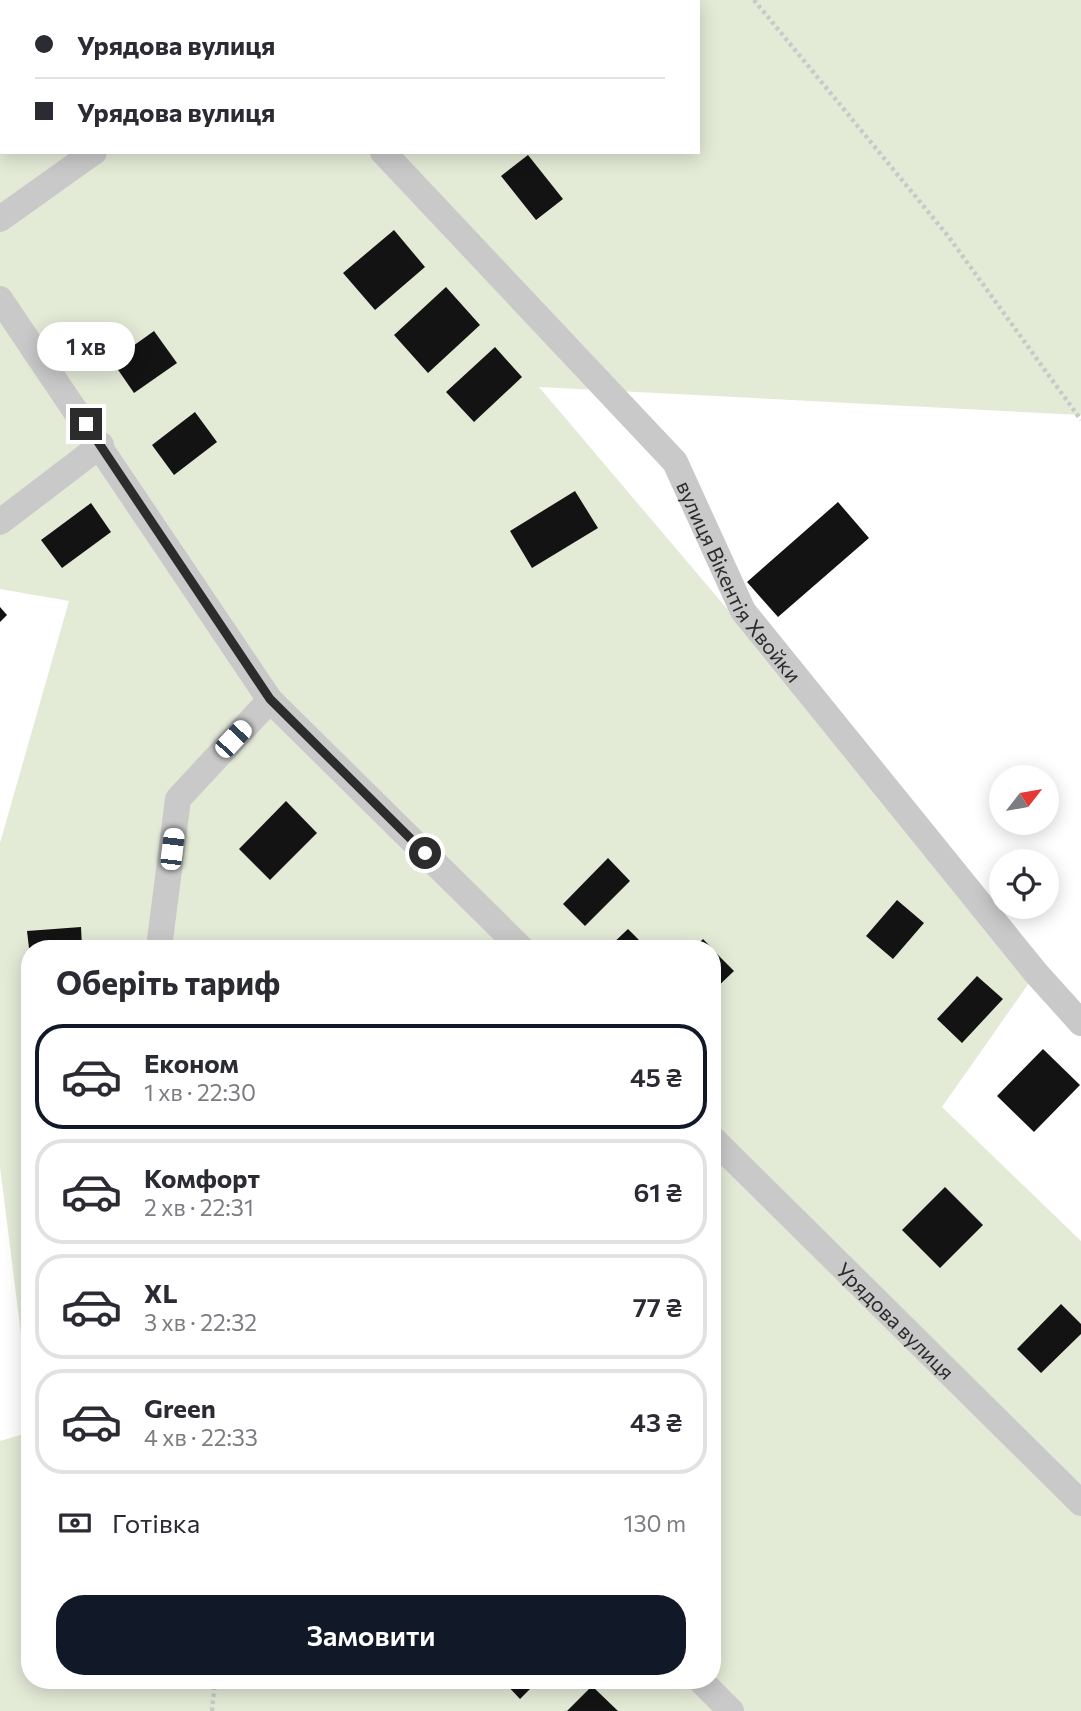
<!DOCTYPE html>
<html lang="uk">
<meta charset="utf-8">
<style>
body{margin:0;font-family:Commissioner,sans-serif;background:#f7f7f7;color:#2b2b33;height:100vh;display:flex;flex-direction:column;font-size:26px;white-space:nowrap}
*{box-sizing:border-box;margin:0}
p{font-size:23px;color:#7c7c81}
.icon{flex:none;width:38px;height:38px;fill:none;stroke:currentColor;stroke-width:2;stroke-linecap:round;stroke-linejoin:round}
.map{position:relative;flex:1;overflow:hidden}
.drawer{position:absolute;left:21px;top:940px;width:700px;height:749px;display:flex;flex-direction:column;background:#fff;border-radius:28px;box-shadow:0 4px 18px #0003}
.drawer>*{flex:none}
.top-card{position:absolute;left:0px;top:0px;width:700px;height:154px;box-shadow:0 4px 18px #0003;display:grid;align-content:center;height:154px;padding:0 35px;background:#fff}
.needle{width:46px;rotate:59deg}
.tools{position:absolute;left:989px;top:765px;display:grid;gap:14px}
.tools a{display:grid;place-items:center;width:70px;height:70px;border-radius:50%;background:#fff;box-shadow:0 4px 18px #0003;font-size:35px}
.end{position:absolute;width:32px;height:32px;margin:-16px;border:9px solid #2c2c2c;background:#fff;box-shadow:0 0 0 4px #fff}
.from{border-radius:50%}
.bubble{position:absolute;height:49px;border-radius:24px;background:#fff;box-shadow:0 4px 18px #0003;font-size:23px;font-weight:600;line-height:49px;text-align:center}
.car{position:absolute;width:21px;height:42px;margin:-21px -10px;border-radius:9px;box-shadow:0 0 5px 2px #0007;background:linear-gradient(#fff 24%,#345 0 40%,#fff 0 76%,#345 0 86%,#fff 0)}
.top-card b{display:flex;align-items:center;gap:24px;height:66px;font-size:26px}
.top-card b+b{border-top:2px solid #e1e1e2}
.top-card i{width:18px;height:18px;background:#2b2b33}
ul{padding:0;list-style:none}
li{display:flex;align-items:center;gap:21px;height:105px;margin:0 14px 10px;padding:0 21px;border:4px solid #e1e1e2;border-radius:28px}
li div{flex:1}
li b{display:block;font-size:26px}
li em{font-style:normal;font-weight:600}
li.active{border-color:#111827}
li>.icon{width:63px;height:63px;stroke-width:1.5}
h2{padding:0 35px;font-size:32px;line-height:84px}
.pay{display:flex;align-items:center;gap:18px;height:77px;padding:0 35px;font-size:26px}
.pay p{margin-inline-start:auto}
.button{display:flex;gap:14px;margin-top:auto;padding:14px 35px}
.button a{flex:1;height:80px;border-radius:28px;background:#111827;color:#fff;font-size:28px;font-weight:600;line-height:80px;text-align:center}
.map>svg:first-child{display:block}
.green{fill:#e3ebd7}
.building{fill:#131313}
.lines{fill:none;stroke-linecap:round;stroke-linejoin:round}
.path{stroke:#c9c9c9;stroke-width:4.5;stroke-dasharray:3.5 3.5;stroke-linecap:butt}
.street{stroke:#c9c9c9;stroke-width:26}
.route{stroke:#2c2c2c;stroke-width:9}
.labels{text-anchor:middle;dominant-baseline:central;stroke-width:7;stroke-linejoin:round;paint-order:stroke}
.street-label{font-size:21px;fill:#2c2c2c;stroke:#fff}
</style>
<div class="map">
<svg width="1081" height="1711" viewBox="0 0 1081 1711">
<rect width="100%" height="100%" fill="#fff"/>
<path class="green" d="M127,0H1081V415L539,387L1036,973L942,1107L1081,1241V1711H0V1441L30,1432V1680H712V948H30V1406L0,1167V843L69,601L0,589V48L2,152H698V2H122Z"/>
<path class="building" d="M528,155L563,199L536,220L501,176Z
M394,230L425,267L375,310L343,273Z
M446,287L480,325L428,373L394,335Z
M154,331L177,363L134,393L112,361Z
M495,347L522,377L474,422L446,392Z
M195,412L217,442L174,475L152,445Z
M575,491L598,528L532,568L510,531Z
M838,502L869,538L778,617L747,582Z
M91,503L111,532L62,568L41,540Z
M0,607L7,615L0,622Z
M286,801L317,833L270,880L239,849Z
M608,858L630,881L585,926L563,904Z
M897,900L924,923L893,959L866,936Z
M81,927L82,948H29L27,931Z
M628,929L647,948H608Z
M703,939L712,948H694Z
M712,949L734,971L712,992Z
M977,976L1003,999L962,1043L937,1019Z
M1043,1049L1080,1085L1034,1132L997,1096Z
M945,1187L983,1225L940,1268L902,1230Z
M712,1196L720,1204L712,1211Z
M1061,1304L1081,1324V1334L1041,1373L1017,1349Z
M502,1680H539L520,1699Z
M592,1686L618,1711H567Z"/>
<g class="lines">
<path class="path" d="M754,0L948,236L1081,420
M212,1711L215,1680"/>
<g class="street">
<path d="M248,0L250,2"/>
<path id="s1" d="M383,152L675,462L743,611L1036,973L1081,1023"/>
<path d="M0,219L94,152"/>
<path d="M0,299L270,700L521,948"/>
<path d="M0,522L101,445"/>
<path d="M159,948L178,799L270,700"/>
<path id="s2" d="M712,1138L1081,1503"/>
<path d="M700,1680L731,1711"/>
</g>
</g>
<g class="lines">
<path class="route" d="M86,424L270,699L425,853"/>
</g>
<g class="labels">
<g class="street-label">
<text stroke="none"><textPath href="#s1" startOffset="562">вулиця Вікентія Хвойки</textPath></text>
<text stroke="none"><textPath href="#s2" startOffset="259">Урядова вулиця</textPath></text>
</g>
</g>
</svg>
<div class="tools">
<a><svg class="needle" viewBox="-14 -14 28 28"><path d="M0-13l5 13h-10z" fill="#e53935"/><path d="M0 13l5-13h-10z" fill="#7c7c81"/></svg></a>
<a><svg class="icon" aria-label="locate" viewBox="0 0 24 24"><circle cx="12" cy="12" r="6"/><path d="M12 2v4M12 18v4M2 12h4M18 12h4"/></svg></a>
</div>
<i class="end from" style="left:425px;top:853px"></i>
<i class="end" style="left:86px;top:424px"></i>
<div class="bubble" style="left:37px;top:322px;width:98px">1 хв</div>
<i class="car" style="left:233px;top:739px;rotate:43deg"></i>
<i class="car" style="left:172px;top:849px;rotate:7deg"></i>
<div class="top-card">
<b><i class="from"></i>Урядова вулиця</b>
<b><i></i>Урядова вулиця</b>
</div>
<section class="drawer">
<h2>Оберіть тариф</h2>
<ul>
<li class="active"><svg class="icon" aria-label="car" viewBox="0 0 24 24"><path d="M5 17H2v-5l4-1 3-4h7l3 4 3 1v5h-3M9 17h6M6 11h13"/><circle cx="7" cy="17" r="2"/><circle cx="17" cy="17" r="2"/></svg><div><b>Економ</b><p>1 хв · 22:30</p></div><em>45 ₴</em></li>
<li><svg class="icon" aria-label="car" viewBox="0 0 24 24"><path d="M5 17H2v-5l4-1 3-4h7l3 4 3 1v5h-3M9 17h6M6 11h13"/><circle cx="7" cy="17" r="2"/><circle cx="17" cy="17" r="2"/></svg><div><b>Комфорт</b><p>2 хв · 22:31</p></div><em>61 ₴</em></li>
<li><svg class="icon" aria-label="car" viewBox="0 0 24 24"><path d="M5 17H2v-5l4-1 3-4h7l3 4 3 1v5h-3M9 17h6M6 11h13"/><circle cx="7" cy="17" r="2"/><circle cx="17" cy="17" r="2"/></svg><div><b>XL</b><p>3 хв · 22:32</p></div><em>77 ₴</em></li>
<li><svg class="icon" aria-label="car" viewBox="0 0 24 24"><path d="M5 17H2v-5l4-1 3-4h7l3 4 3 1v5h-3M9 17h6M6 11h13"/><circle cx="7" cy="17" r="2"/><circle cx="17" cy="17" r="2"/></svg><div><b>Green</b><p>4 хв · 22:33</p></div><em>43 ₴</em></li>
</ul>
<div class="pay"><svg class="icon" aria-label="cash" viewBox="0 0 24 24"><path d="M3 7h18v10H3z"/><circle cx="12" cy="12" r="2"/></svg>Готівка<p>130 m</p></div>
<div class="button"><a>Замовити</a></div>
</section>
</div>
